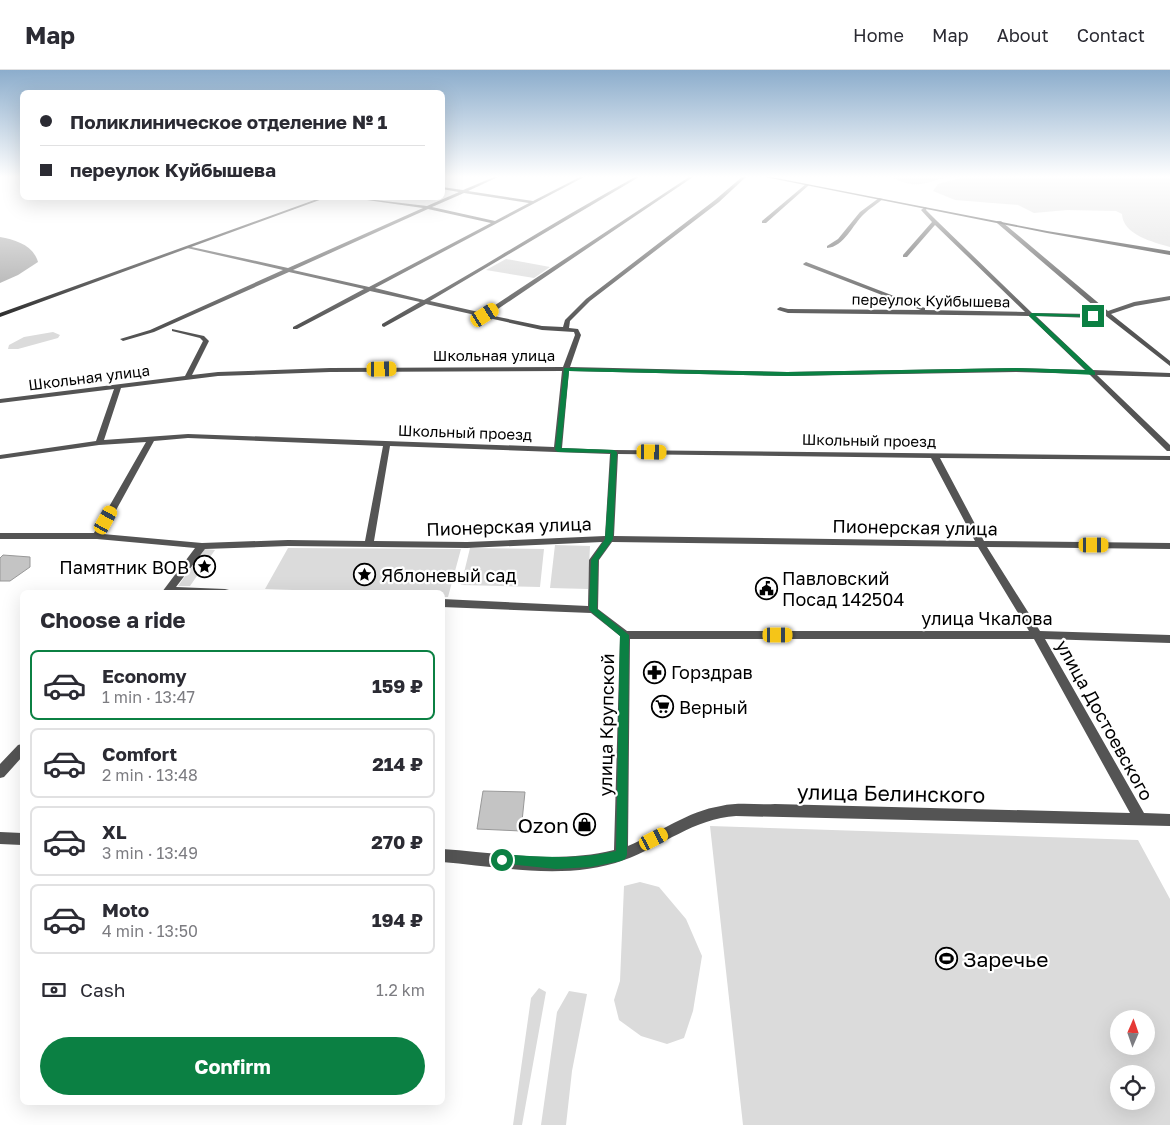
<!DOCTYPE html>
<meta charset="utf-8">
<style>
body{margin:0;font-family:"Golos Text",sans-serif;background:#f2f2f3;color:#2b2b33;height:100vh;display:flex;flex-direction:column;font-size:19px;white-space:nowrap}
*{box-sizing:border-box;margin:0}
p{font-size:16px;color:#7c7c81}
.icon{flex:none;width:28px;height:28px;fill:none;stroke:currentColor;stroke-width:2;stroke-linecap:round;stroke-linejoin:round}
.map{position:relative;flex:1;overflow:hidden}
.panel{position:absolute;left:20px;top:520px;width:425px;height:515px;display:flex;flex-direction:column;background:#fff;border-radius:8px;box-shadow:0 5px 20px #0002}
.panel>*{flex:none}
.banner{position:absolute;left:20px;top:20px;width:425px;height:110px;border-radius:8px;box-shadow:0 5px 20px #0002;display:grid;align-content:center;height:110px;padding:0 20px;background:#fff}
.needle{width:32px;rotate:2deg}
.controls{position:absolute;left:1110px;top:940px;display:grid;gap:10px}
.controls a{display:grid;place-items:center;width:45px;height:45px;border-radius:50%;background:#fff;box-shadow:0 5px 20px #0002;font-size:25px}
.end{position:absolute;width:22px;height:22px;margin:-11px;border:6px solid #0b8043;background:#fff;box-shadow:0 0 0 2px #fff}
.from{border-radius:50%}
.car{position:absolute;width:15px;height:30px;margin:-15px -8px;border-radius:6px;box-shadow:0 0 4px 1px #0007;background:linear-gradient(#f5c518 24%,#345 0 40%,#f5c518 0 76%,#345 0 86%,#f5c518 0)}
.banner b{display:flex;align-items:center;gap:18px;height:48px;font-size:19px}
.banner b+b{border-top:1px solid #e1e1e2}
.banner i{width:12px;height:12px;background:#2b2b33}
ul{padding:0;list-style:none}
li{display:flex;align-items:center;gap:15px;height:70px;margin:0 10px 8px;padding:0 10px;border:2px solid #e1e1e2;border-radius:8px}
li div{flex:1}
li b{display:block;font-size:19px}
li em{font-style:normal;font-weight:700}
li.on{border-color:#0b8043}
li>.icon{width:45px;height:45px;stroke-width:1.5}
h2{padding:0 20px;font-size:22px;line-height:60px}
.pay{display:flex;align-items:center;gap:12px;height:55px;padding:0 20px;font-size:19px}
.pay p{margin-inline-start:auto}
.action{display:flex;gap:10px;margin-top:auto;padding:10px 20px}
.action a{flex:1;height:58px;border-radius:30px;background:#0b8043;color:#fff;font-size:20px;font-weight:700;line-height:58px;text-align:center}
header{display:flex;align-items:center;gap:30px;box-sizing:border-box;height:70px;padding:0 25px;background:#fff;border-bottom:1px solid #e1e1e2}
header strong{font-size:24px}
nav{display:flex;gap:28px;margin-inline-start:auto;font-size:18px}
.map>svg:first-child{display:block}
.green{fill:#dbdbdb;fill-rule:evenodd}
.water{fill:#a2a2a2}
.building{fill:#c4c4c4;stroke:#989898}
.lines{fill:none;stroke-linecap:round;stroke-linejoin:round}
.street{fill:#545454;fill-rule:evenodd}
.secondary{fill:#212121;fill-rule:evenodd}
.route{fill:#0b8043}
.labels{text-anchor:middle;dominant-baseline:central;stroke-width:4.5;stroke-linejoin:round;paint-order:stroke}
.far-street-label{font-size:15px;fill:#000;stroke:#fff}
.street-label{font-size:18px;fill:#000;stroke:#fff}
.poi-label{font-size:18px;fill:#000;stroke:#fff;text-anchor:start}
.near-street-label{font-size:21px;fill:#000;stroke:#fff}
.near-poi-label{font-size:21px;fill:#000;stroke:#fff;text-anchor:end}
</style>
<header>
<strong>Map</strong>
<nav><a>Home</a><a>Map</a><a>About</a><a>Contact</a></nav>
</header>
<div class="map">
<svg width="1170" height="1055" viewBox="0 0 1170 1055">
<rect width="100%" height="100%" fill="#fff"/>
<path class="green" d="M891,107H947C924,114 914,119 891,107Z
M965,107H1170V177C1153,172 1123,165 1122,144L1116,141L1067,140L1034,143L1018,135L955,130L933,121L938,114Z
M506,189L550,197L534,208L486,200Z
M53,262L60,265L58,268L18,279H8L9,275L24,267Z
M555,475L590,476L588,519L550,518Z
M288,478L461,479L448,527H443L442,522H349L265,519Z
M470,478L544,479L540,517L461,515Z
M205,479L215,480L190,516H178Z
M710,756L1138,770L1170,829V1055H743ZM1119,949H1146V976H1119ZM1119,1004H1146V1031H1119Z
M640,812L659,817L686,849L702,886L693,941L684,968L667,974L641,966L619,950L614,930L620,911L624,816Z
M539,918L546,922L522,1055H513L531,928Z
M569,921L587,924L572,1001L566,1055H541L557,942Z"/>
<path class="water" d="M0,167C16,170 33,175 38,192L18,205L0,213Z"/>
<path class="building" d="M3,485L30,487V497L10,511H0V488Z
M483,721L525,722L521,761L477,759Z"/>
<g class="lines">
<path class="street" d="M494,107H498L468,121L533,131L580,107H584L375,218L424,230C495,190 564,146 635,107H639L430,231L483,243L689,107H693L489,245L542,256L563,257L565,250L586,229L715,130L742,107H746L719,132L590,231L570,251L569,258L578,259L581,265L570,297L787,302L1016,298L1085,300L1029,246L788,243L778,240L777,239L780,237L788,239L921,240L804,195L803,194L806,192L925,238V240L1025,242L935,155L907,187H903V185L932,152L921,140L925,137L927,138L926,140L937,151L1032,243L1093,244L1102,243L997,153V151H1001L1108,241L1134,232L1170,226V230L1135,236L1111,244L1170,291V296L1106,246L1093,248L1036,246L1093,300L1170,303V307L1097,305L1170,375V381H1167L1089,304L1016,302L787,306L569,301L562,378L614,380L1170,386V390L940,388L984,471L1170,473V479L987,477L1040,561L1170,565V573L1045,569L1144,743L1170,744V756L736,746C695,748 661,777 624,790C567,811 501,797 442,792V779C500,783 558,794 614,780L620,566L591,543L442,537V529L588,536L589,490L602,472L467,478L288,476L205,479L176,517L225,519L229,520L230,522H162L195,478L97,469H0V463H94L146,372L99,375L0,389V385L96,371L114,319L0,333V329L185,306L203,271L200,268L172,261V259L204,266L209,271L192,305L218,302L330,298L563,297L575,265L574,262L542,260L426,234L384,257L382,256V254L420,232L370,221L297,259H293V257L364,219L289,202L154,262L123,271L120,269L150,260L283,200L187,178V176L288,198L423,138L360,129L358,128L427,136L459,122L442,119V117L463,120ZM464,123L529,133L495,151L432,137ZM428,139L491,153L369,217L293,200ZM562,301L554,377L188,364L104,370L121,318L218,306L330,302ZM188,368L383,376L365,471L288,470L202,473L103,464L154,371ZM390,376L610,384L605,466L467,472L374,471ZM618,384L931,388L975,471L614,466ZM612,472L978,477L1029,561H627L598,539L599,490ZM630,569H1034L1130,743L775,734C757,735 738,732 721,736C688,741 659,763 628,776Z
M806,114L809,115L766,153H762V151Z
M879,128L883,129C877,134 870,138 864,144C853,154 844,177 827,178V176L838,169L860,142Z
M22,674V687L4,707L0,708V694L18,675Z
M0,762L22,763V775L0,774Z"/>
<path class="secondary" d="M765,107H771L1047,161L1170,181V185L1047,163Z
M320,128H325L0,247V243Z"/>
</g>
<linearGradient id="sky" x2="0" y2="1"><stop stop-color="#8cadcc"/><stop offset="0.42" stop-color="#fff"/><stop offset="1" stop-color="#fff" stop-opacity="0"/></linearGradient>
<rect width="1170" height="254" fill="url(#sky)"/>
<path class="route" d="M1031,243L1095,245L1093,247L1035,246L1095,302V305L1016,301L787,306L569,301L561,378L614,380L617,382L613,469L598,490L597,539L629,565L627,785L625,789L621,791L591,797L556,799L498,793L497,790L498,786L502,784C541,787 577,790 616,781L620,566L589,540L591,490L605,469L611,383L558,382L555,380L564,298L787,302L1016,298L1086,300L1029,246Z"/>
<defs>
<symbol id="sight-ring" viewBox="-11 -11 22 22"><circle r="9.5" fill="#fff" stroke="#000" stroke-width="1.5"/><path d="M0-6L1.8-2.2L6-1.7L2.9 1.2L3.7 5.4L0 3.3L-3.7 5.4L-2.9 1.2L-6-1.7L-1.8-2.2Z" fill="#000"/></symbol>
<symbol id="civic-ring" viewBox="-11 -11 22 22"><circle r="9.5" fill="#fff" stroke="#000" stroke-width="1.5"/><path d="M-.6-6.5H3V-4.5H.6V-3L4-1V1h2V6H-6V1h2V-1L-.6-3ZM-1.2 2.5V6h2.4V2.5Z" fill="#000"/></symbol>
<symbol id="pharmacy-ring" viewBox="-11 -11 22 22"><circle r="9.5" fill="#fff" stroke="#000" stroke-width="1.5"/><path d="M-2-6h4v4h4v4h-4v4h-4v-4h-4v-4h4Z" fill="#000"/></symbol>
<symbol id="supermarket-ring" viewBox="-11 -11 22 22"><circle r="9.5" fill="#fff" stroke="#000" stroke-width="1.5"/><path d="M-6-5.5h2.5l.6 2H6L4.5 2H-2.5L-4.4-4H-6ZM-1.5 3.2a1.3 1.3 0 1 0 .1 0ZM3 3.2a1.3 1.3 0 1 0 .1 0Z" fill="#000"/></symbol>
<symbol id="shop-ring" viewBox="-11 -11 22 22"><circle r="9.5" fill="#fff" stroke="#000" stroke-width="1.5"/><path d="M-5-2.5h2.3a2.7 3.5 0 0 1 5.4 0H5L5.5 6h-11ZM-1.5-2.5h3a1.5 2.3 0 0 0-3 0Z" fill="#000"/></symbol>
<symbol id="stadium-ring" viewBox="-11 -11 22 22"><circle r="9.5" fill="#fff" stroke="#000" stroke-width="1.5"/><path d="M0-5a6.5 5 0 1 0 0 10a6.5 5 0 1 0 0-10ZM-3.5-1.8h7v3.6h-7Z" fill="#000"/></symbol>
</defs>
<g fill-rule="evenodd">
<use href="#sight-ring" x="192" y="484" width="25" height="25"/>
<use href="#sight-ring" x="352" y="492" width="25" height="25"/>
<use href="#civic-ring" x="754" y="506" width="25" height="25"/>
<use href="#pharmacy-ring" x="642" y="590" width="25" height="25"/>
<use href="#supermarket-ring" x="650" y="624" width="25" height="25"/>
<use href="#shop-ring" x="572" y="742" width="25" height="25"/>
<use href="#stadium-ring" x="934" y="876" width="25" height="25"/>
</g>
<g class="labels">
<g class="far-street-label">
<text transform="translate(931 230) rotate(1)">переулок Куйбышева</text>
<text x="494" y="285">Школьная улица</text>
<text transform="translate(89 307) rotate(-7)">Школьная улица</text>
<text transform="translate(465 362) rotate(2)">Школьный проезд</text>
<text transform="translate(869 370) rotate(1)">Школьный проезд</text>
</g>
<g class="street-label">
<text transform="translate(509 456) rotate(-2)">Пионерская улица</text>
<text transform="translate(915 457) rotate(1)">Пионерская улица</text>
<text x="987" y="548">улица Чкалова</text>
<text transform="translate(1105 650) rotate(61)">улица Достоевского</text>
<text transform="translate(606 655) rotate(-89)">улица Крупской</text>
</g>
<g class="poi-label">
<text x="189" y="497" text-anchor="end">Памятник ВОВ</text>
<text x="381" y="505">Яблоневый сад</text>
<text x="782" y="508">Павловский<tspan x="782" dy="21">Посад 142504</tspan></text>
<text x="671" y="602">Горздрав</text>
<text x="679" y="637">Верный</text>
</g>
<g class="near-street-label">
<text transform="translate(891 723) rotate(1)">улица Белинского</text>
</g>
<g class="near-poi-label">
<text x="569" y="755">Ozon</text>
<text x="963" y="889" text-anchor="start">Заречье</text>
</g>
</g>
</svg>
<div class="controls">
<a><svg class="needle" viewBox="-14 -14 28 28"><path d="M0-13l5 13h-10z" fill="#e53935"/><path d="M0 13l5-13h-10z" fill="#7c7c81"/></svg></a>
<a><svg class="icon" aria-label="locate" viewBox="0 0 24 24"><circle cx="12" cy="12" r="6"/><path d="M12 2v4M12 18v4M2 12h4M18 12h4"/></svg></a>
</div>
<i class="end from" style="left:502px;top:790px"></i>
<i class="end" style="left:1093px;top:246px"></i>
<i class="car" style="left:485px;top:245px;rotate:58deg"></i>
<i class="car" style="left:382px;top:299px;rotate:89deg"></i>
<i class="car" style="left:652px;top:382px;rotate:91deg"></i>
<i class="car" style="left:106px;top:450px;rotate:29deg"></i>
<i class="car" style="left:1094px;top:475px;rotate:90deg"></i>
<i class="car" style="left:778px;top:565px;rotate:90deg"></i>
<i class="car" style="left:654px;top:769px;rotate:63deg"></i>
<div class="banner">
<b><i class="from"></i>Поликлиническое отделение № 1</b>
<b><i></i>переулок Куйбышева</b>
</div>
<section class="panel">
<h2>Choose a ride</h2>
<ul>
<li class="on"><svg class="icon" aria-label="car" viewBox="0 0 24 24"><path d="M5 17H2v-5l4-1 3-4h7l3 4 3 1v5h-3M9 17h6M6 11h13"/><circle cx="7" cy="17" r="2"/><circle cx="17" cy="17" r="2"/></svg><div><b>Economy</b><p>1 min · 13:47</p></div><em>159 ₽</em></li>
<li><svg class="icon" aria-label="car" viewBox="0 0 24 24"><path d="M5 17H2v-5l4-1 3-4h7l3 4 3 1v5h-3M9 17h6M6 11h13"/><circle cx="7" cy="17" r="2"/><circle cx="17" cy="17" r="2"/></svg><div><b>Comfort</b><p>2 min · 13:48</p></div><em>214 ₽</em></li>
<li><svg class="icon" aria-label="car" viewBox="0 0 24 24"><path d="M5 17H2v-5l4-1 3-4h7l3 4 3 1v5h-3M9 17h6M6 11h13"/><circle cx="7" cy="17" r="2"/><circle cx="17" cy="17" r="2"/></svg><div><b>XL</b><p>3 min · 13:49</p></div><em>270 ₽</em></li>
<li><svg class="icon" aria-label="car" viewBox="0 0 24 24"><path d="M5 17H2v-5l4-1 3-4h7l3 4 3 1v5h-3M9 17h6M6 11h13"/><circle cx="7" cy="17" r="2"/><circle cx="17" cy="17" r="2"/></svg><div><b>Moto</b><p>4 min · 13:50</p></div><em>194 ₽</em></li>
</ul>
<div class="pay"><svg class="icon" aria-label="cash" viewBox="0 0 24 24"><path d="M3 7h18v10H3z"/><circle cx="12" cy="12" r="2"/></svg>Cash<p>1.2 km</p></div>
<div class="action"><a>Confirm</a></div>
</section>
</div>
